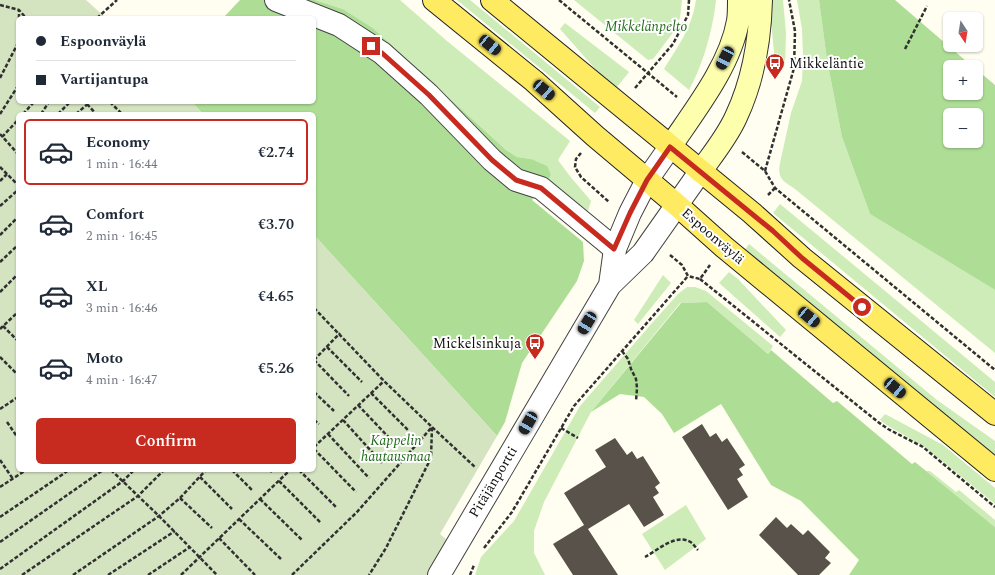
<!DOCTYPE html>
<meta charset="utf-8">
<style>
body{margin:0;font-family:Spectral,serif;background:#f6f6f7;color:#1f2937;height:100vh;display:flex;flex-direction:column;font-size:15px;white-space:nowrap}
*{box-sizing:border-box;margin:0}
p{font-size:13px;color:#747a83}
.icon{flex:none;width:22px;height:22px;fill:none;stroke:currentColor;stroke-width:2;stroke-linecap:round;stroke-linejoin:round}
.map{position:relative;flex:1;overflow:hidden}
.sheet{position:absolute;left:16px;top:112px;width:300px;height:360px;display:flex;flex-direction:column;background:#fff;border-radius:6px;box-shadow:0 1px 3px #0004}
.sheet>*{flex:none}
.top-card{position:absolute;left:16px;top:16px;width:300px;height:88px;border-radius:6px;box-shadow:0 1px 3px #0004;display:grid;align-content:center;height:88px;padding:0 20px;background:#fff}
.needle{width:26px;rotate:168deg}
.fabs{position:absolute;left:943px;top:12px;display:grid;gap:8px}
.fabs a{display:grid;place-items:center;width:40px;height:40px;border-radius:6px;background:#fff;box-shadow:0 1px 3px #0004;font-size:20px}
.end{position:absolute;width:18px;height:18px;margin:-9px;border:5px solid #c72b1f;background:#fff;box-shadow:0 0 0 2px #fff}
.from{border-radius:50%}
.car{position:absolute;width:12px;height:24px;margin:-12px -6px;border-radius:5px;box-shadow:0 0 3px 1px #0007;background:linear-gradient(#222 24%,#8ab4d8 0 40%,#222 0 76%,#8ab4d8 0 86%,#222 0)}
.top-card b{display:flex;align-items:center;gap:14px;height:38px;font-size:15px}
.top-card b+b{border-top:1px solid #e0e1e3}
.top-card i{width:10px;height:10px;background:#1f2937}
ul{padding:7px 0 0;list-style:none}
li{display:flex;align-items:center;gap:12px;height:66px;margin:0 8px 6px;padding:0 12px;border:2px solid transparent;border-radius:6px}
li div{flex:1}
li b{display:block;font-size:15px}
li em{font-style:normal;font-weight:600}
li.on{border-color:#c72b1f}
li>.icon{width:36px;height:36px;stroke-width:1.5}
.action{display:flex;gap:8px;margin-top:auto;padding:8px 20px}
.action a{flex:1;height:46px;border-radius:6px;background:#c72b1f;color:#fff;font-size:16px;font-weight:600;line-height:46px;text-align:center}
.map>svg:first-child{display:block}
.green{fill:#cdecb8}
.forest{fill:#aede96;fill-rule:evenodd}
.cemetery{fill:#d4e3c0}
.building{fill:#58524b}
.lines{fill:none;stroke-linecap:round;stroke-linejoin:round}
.minor-casing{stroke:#424242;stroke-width:24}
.tertiary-casing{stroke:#424242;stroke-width:24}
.secondary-casing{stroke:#313131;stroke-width:24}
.primary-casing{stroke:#202020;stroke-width:24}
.path{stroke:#313131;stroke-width:2.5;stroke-dasharray:4 2;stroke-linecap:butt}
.minor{stroke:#fff;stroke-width:22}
.tertiary{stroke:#fff;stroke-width:22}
.secondary{stroke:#feffac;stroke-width:22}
.primary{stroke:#ffeb61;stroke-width:22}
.route{stroke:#c72b1f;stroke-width:5}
.labels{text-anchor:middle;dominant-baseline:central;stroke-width:4;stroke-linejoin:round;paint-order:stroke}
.park-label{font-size:14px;font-style:italic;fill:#226b1b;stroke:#fff}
.poi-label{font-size:14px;fill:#0f0f0f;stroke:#fff;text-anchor:start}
.street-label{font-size:14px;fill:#0f0f0f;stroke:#fff}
</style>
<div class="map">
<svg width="995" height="575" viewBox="0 0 995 575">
<rect width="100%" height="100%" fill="#fffef1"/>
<path class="green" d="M315,0H400L447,41L570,141L558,160L569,175L591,201L588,211L548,180L551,174L531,159L517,157L506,150L373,28L343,9Z
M457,0H470L600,107L595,113Z
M574,0H682L680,18L672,34L653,59L648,60Z
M696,0H716C713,29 703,65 689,90L664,69C678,46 692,28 696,0Z
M769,0H783L786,33L785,65L775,62Z
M797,0H819L827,60L842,137L870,214L995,290V353L795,189C783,181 777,179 780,163L791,113L802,81L803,56L802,29Z
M565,23L629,72L617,87L598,72L560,29Z
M780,204L995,382V397L773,213Z
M749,244L937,400L995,441V456L744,251Z
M729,272L738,279L786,330L780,337L719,283Z
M663,275L671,283L638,324L634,320Z
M687,287H695L706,291L773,346L768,354L707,302L680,303L591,412L544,502L534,531V553L545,575H475L481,557L514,521L580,406L653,322L678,294Z
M885,414L943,445L995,488V504L925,447L888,426L880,420Z
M926,471H930L956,492L959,490L995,520V527Z
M686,505L706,539L665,570L642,534Z"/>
<path class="forest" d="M240,0H315L343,9L373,28L506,150L517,157L531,159L547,166L551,175L548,180L532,200L583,242L584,261L577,281L522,363L505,422L497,436L314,235V114H203L192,102H314V18H223Z
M819,0H895L973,67H950V93H976V69L995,85V290L870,214L842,137L827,60ZM950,115H976V141H950Z
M707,302L768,354L771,350L833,403L837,401L912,464L915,462L995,527V575H849L859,560L801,501L771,485L721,404L674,433L662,414L644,397L620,394L591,412L681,303Z"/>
<path class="cemetery" d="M0,0H86L106,18H18V102H192L203,114H18V470H314V235L497,436L440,534L447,540L427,575H0Z"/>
<path class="building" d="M702,424L710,437L716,433L722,442L727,438L745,465L739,469L743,475L737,479L748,497L728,510L682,437Z
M615,438L627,455L632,451L637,459L643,456L660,483L655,487L659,493L653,497L664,515L644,527L629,504L588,529L618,575H573L553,544L584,525L564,493L606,467L595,450Z
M776,517L787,528L791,524L803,535L808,530L830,552L825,558L831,563L819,575H798L759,535Z"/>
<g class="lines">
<defs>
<path id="minor" d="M276,0L339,25L382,53L429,95L492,160L516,180L541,188L615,249"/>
<path id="tertiary" d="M610,285L615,249L630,213L647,180L670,147
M439,575L610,285L643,253L700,172"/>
<path id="secondary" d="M670,147C695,110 730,66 738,21C739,15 739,7 739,0
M700,172C713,154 727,137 736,117C753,81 760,40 761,0"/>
<path id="primary" d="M434,0L534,81L595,136L677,205L724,247L995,470
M492,0L752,213L802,258L995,414"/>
</defs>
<use href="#minor" class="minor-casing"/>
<use href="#tertiary" class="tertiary-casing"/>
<use href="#secondary" class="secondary-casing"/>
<use href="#primary" class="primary-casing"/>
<path class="path" d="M559,0L677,97
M0,5L19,10L26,18
M19,18V11
M97,18L117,0
M905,49L927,6
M0,78L18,43
M635,88L673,44L688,15L689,0
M110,102L122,114
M87,104L96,114
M0,114L18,86
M23,114L34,102
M41,114L49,102
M58,114L70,102
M76,114L90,102
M0,134L18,154
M2,137L18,120
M742,152L765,171L775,188L995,370
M581,153L576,159L575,167L581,177L609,202
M0,167L18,185
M765,171L794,68L795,31L789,0
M0,181L7,174
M768,195L775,188
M0,206L18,190
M0,235L18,217
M670,255L682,265L688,276L700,279L710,265
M0,262L18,245
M700,279L878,422L888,429L923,447L995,507
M0,292L18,274
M314,308L384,381L432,427L431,458L386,548L369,575
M3,326L18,341
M0,329L18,312
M327,347L362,382
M622,351L628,359L631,369L636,379L637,388L636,401
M0,357L18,375
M314,360L349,396
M314,360L340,333
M314,392L334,411
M371,393L409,431
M358,405L396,445
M0,409L18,397
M314,420L319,424
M343,420L382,463
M7,422L18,438
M561,428L578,438
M328,434L369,478
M314,447L384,381
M314,449L356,492
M0,460L13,479
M111,470L159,516L217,575
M232,470L253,491
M270,470L272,472
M299,470L337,508
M200,477L232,509
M279,481L321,523
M0,487L26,470
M180,498L212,528
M260,499L302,540
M0,517L69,470
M239,519L282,560
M219,538L255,575
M0,542L103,470
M484,548L512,512L574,406L688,276
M645,557C658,550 677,532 692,543C694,545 696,548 698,550
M0,569L123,481L134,470
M22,575L138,496L164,470
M73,575L159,516L180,498L206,470
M108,575L175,531
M148,575L190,547
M181,575L290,470
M292,575L357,512L432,427L476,468
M470,575L474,565"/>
<use href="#minor" class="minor"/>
<use href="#tertiary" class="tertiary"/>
<use href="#secondary" class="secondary"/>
<use href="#primary" class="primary"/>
</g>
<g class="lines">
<path class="route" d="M371,46L382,53L429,95L492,160L516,180L541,188L614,249L630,213L647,180L670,147L773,231L802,258L862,307"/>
</g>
<defs>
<symbol id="bus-pin" viewBox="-11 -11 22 30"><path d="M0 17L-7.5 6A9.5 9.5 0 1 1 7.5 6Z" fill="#c72b1f" stroke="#fff"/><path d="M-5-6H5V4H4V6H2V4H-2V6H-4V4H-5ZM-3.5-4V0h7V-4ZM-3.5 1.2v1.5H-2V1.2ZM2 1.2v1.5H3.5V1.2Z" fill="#fff"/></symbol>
</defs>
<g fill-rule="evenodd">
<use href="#bus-pin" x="764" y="52" width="22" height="30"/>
<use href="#bus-pin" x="524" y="332" width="22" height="30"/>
</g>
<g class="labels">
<g class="park-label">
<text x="646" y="26">Mikkelänpelto</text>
<text x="396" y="440">Kappelin<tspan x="396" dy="16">hautausmaa</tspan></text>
</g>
<g class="poi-label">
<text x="789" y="63">Mikkeläntie</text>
<text x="521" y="343" text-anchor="end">Mickelsinkuja</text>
</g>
<g class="street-label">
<text transform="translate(713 236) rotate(41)">Espoonväylä</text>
<text transform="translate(493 482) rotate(-59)">Pitäjänportti</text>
</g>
</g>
</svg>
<div class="fabs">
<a><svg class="needle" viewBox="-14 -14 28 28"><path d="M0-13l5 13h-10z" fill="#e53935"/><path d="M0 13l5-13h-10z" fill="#747a83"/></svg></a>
<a>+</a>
<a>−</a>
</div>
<i class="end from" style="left:862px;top:307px"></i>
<i class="end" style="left:371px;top:46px"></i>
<i class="car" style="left:490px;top:45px;rotate:129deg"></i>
<i class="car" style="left:725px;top:58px;rotate:207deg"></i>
<i class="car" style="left:544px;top:90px;rotate:131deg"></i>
<i class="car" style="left:809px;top:317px;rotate:130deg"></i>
<i class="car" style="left:587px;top:323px;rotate:211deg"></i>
<i class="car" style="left:895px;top:388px;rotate:130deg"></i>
<i class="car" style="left:528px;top:423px;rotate:210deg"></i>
<div class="top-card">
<b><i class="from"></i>Espoonväylä</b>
<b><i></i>Vartijantupa</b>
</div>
<section class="sheet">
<ul>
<li class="on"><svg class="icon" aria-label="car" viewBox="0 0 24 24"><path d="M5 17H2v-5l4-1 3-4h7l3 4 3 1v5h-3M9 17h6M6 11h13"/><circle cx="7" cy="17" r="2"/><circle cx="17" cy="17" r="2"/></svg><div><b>Economy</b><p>1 min · 16:44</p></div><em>€2.74</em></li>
<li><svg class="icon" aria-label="car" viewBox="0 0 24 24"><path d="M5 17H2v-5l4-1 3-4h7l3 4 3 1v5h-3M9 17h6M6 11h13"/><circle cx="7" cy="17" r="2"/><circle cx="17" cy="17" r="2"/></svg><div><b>Comfort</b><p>2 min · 16:45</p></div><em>€3.70</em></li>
<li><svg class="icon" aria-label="car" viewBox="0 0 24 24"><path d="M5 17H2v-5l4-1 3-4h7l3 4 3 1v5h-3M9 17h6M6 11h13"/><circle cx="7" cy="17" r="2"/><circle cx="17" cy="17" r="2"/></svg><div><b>XL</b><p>3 min · 16:46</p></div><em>€4.65</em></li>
<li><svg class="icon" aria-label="car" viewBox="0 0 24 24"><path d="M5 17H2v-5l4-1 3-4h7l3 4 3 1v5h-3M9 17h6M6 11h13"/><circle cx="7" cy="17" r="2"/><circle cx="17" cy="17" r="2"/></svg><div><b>Moto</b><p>4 min · 16:47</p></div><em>€5.26</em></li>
</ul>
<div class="action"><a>Confirm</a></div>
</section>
</div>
